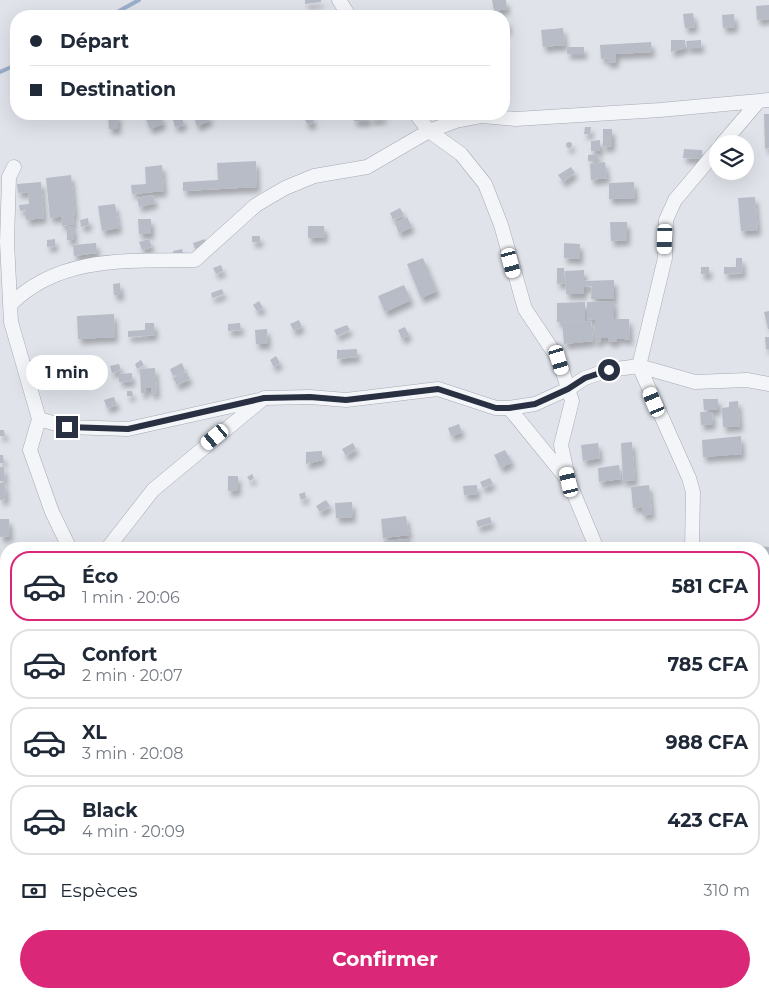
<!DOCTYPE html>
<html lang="fr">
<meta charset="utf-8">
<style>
body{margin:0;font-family:Montserrat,sans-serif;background:#f2f2f3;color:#1f2937;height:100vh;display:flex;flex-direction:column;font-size:19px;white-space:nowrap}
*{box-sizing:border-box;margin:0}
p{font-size:16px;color:#747a83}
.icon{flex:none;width:28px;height:28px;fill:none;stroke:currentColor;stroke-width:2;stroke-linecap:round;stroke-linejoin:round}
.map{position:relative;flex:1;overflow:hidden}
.details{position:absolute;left:0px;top:542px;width:770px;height:456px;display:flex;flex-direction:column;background:#fff;border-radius:20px 20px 0 0;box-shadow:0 5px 20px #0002}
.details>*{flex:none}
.banner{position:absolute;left:10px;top:10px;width:500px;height:110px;border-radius:20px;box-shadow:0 5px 20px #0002;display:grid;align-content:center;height:110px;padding:0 20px;background:#fff}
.controls{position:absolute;left:709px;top:135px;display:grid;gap:10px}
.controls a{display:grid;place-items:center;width:45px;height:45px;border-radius:50%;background:#fff;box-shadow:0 5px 20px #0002;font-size:25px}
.end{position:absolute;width:22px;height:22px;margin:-11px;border:6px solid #283042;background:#fff;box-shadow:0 0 0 2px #fff}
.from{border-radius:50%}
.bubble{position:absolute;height:35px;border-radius:18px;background:#fff;box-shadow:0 5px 20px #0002;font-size:16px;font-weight:700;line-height:35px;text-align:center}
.car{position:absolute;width:15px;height:30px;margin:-15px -8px;border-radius:6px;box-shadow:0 0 4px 1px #0007;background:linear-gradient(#fff 24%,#345 0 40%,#fff 0 76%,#345 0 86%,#fff 0)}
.banner b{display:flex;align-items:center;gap:18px;height:48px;font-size:19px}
.banner b+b{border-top:1px solid #e0e1e3}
.banner i{width:12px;height:12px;background:#1f2937}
ul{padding:9px 0 0;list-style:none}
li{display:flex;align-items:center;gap:15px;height:70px;margin:0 10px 8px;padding:0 10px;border:2px solid #e0e1e3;border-radius:20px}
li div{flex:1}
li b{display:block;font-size:19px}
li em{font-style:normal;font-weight:700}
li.on{border-color:#db2777}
li>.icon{width:45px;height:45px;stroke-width:1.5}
.pay{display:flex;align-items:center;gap:12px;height:55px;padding:0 20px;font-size:19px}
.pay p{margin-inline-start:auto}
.button{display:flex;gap:10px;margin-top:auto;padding:10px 20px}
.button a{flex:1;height:58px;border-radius:30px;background:#db2777;color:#fff;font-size:20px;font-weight:700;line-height:58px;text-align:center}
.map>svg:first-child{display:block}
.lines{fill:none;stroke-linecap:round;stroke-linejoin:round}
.stream{stroke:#9aafcb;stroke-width:4}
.building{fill:#b7bcc7;filter:url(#shadow)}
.minor-casing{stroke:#a5aab4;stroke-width:15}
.minor{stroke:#f3f5f8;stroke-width:14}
.route{stroke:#283042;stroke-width:6}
</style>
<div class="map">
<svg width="769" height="998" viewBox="0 0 769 998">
<defs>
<filter id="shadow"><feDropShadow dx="3" dy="5.5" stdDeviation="2.5" flood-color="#0004"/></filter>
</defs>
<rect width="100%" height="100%" fill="#e0e3ea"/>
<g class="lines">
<path class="stream" d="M110,16L139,0
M0,72L16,65"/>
</g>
<path class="building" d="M305,0H321V2L305,4Z
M492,0H506L507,9L494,11Z
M769,5V19L757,20L756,6Z
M693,13L695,27L685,28L683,14Z
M734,14L735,27L723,28L722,15Z
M504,20H508V30H504Z
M563,28L565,45L543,47L541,30Z
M671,40H685V48L671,52Z
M701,40V48H687L686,41Z
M651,42L652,52L616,54V62L607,63V58L601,59L600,45Z
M567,47H584V54H567Z
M118,114V129H109L108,115Z
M144,114H160L163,124L150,129Z
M193,114H208L210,120L197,126Z
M353,114H368V121H354Z
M370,114H383L384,118L371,120Z
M764,114H769V148L765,149Z
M311,115L314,122L308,125L304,118Z
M182,117L184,125L175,127L173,120Z
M585,127H591L590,134H584Z
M603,129H612V146L603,147Z
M600,140V151H591V141Z
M566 145a3 3 0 1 1 6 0a3 3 0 1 1-6 0Z
M684,149L702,150V159L683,158Z
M598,154L599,161H588V155Z
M256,161L257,187L183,191V182L218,180L217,163Z
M605,162L607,178L591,180L590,164Z
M162,165L164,191L132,194L131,185L146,184L145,167Z
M571,167L575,173L563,182L558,175Z
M71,175L75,215L50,218L46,178Z
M41,182L44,218L26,220V210L20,211L19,205L29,204L28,192L18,193L17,184Z
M634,182L635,198L609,199V183Z
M153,195L155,203L139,207L137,198Z
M755,197L758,230L741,231L738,198Z
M115,204L119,228L102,231L98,206Z
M400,208L404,215L393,220L390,213Z
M73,216L74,224L62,226L61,218Z
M407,217L412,227L399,233L395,223Z
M88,218L89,225L81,227L80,220Z
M138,219H151V234H139Z
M610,222H627V240L611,241Z
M74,226V240H67V227Z
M308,226H324L325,237L308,238Z
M252,236H260V242H252Z
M55,239V246L47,247V240Z
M149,239L152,247L142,250L139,242Z
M205,239L207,245L195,249L193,243Z
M96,243L97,253L74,256L73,245Z
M564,243L580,244V259L564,258Z
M182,249L184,256L175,259L173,251Z
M423,258L437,291L421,298L407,264Z
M736,258H742L743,273L724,274V267H736Z
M221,265L223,271L216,274L213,268Z
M701,267H709V274H701Z
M557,268H564L565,283L557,284Z
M584,270V281L614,280V299H591L592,286L584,287V294H566L565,271Z
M120,283L121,295H114L113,284Z
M404,285L411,300L385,312L378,296Z
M222,289L224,294L212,298L211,293Z
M259,301L263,308L257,311L253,305Z
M614,301V319H629L630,340L617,338V341L608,342V338H601V341L595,342V319L587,320V302Z
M585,302V321L557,322V303Z
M769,311V329H768L764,312Z
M114,314L115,337L78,339L77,316Z
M299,320L302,327L294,331L290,324Z
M591,321L593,341L564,344L562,323Z
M145,323H154L155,335L128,337V331L145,330Z
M240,323L241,330L228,331V324Z
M347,325L350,330L337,336L334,330Z
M405,327L409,335L402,339L398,330Z
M267,329L268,344H256L255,330Z
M765,337H769V349H766Z
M357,349V357L337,359V350Z
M276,356L280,363L274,367L270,360Z
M29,360L51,361V372H29Z
M141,360L144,365L137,369L135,364Z
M182,363L185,371L173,376L170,369Z
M119,364L121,370L112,373L110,366Z
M155,368L157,393L151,394V388H146V393H141L140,369Z
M186,372L190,379L177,385L173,378Z
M132,373V381L119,382V374Z
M127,391H132L133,396H127Z
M114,397L117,405L107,408L104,400Z
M703,399H718V410H704Z
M738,401L740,426L723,427L722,408L729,407V402Z
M700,412H712L713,424L701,425Z
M459,424L462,432L451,436L448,428Z
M0,430H4L5,436H0Z
M741,436L742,454L703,457L702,440Z
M632,442L635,480L623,481L621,443Z
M353,443L356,449L346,456L342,449Z
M598,443L600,458L583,461L581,445Z
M505,450L512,462L501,468L494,455Z
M322,451V460L306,464V452Z
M0,455H3L4,463H0Z
M619,465L621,479L599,482L598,468Z
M0,467H4L5,481H0Z
M252,474L254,478L250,481L247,477Z
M228,476H238V490L228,491Z
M490,478L493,484L483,488L480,482Z
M0,483H5L6,499L0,500Z
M477,485V494L464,495L463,486Z
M649,485L652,514L642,515V507L633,508L631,487Z
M305,492L306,498L301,500L299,494Z
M326,500L330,506L320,512L316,506Z
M352,502L353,517L336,518L335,503Z
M406,516L409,535L383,538L381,519Z
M490,517L492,523L478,527L476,521Z
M0,519H9L10,536L0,537Z
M410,539L411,549H385L384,541Z
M758,546L769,547V570H764V549H758Z
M764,962H769V994H764Z
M0,991L22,992L23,998H0Z
M115,992H143V998H115Z
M381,992H399V998H382Z
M497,992H513V998H497Z
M515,992H526V998H515Z
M547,992H558L551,997Z
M596,992H606L607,998H597Z
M727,992H741V996H727Z
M743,992H758V995L743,996Z"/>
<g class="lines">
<defs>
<path id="minor" d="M339,0L349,16
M416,114L429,131L461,154L485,184L501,225L525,309L559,360L572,401L561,445L569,482L597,549
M722,144L758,102
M14,167L9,177L7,242L11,322L39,419L67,427L128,429L259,400
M10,305C59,255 130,261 195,260L256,205L285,188L314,176L367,167L429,131L456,121L482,116L516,119L660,110L769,100
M509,408L567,479
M39,419L30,450L52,512L70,549
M107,549L153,490L264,398L310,397L346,400L438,389L496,408H509L535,404L568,389L585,378L609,370L639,366L695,382L747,380L769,384
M692,549L693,492L689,478L639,366L665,258L666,220L675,200L718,149
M0,574L6,576
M764,597H769
M0,619H6
M0,648L6,663
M764,736L769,744
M575,992L576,998
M311,998L316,992"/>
</defs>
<use href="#minor" class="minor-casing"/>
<use href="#minor" class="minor"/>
</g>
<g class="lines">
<path class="route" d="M67,427L128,429L264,398L310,397L346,400L438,389L496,408H509L535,404L568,389L585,378L609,370"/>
</g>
</svg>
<div class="controls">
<a><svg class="icon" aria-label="layers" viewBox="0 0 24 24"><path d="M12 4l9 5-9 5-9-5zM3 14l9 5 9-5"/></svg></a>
</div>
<i class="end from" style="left:609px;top:370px"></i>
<i class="end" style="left:67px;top:427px"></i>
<div class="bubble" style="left:26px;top:355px;width:82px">1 min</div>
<i class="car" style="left:665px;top:239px;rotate:182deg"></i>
<i class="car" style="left:511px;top:263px;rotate:165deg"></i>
<i class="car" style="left:559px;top:360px;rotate:163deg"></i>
<i class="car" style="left:654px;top:402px;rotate:337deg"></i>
<i class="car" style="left:215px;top:437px;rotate:230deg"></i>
<i class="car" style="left:569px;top:482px;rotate:347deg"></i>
<div class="banner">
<b><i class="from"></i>Départ</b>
<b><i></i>Destination</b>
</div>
<section class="details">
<ul>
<li class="on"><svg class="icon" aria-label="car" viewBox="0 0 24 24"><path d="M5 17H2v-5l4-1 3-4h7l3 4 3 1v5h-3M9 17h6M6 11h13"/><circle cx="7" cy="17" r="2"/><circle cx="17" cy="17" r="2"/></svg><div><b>Éco</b><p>1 min · 20:06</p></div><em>581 CFA</em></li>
<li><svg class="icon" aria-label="car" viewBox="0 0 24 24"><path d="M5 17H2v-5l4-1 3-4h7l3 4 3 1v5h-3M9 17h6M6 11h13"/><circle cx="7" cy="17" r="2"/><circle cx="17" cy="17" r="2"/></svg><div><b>Confort</b><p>2 min · 20:07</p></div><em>785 CFA</em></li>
<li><svg class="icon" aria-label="car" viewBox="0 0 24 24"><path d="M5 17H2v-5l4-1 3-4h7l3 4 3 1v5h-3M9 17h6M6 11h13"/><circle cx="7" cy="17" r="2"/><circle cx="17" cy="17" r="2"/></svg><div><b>XL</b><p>3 min · 20:08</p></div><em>988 CFA</em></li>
<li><svg class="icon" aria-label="car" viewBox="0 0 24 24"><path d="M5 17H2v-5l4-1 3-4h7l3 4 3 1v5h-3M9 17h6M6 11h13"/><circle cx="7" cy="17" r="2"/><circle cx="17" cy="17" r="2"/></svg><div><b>Black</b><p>4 min · 20:09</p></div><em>423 CFA</em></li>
</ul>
<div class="pay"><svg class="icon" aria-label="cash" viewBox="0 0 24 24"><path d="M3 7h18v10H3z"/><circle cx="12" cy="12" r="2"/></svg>Espèces<p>310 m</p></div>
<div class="button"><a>Confirmer</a></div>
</section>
</div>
